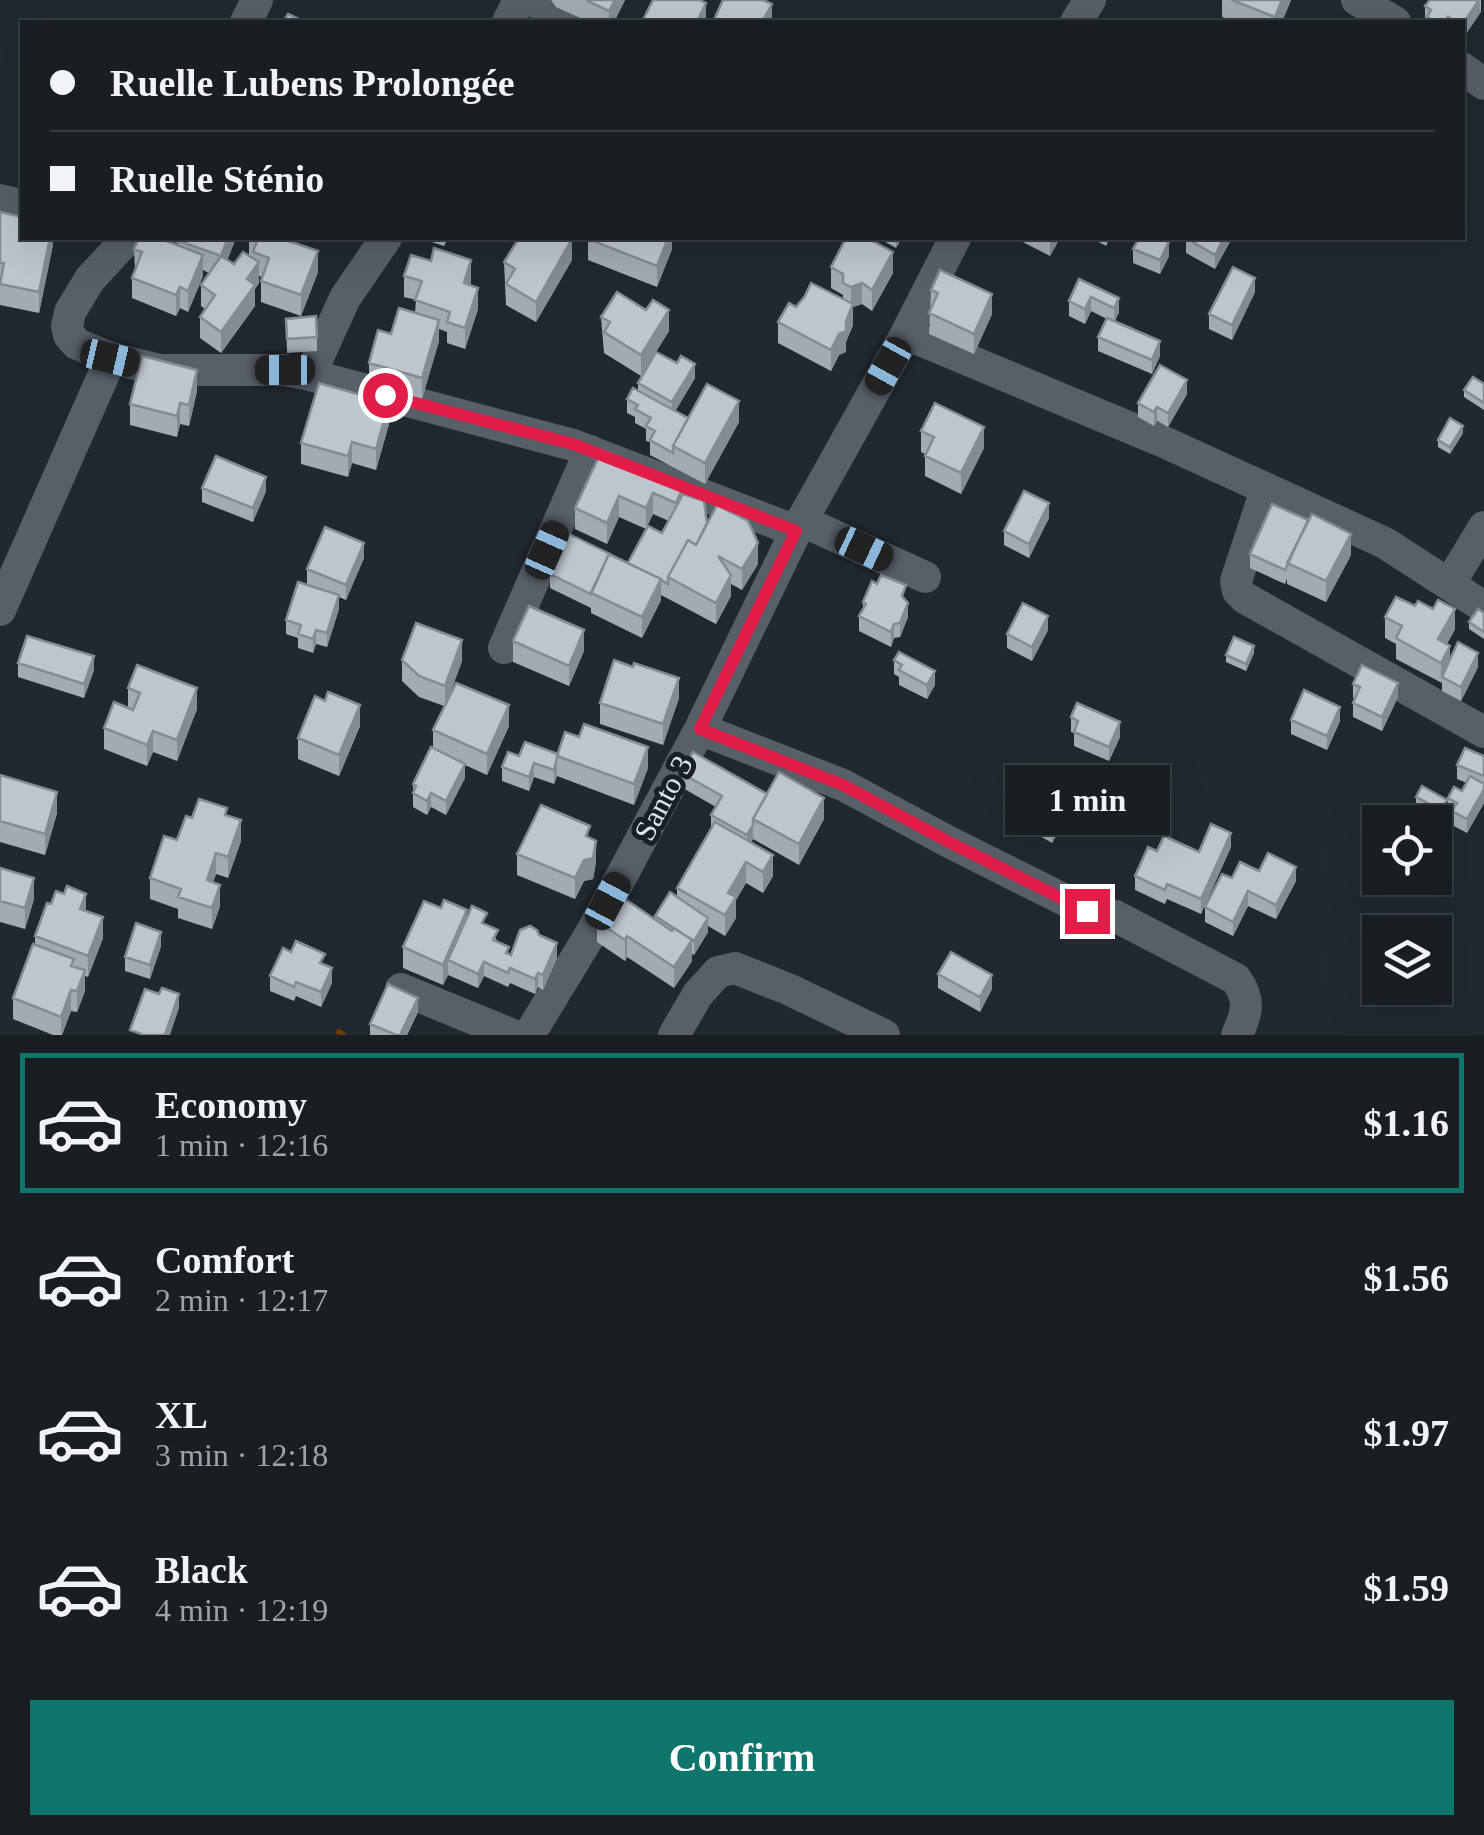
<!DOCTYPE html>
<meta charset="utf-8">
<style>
body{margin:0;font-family:"Times New Roman",serif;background:#262b30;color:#f1f3f6;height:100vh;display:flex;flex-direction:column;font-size:38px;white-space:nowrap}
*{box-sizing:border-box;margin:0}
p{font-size:32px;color:#9fa2a6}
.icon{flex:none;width:55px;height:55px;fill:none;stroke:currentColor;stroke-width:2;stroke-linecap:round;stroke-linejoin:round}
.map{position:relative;height:1035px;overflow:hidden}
.side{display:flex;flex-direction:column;background:#191e23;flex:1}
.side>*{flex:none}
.guide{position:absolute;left:20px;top:20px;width:1445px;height:220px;border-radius:0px;box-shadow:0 10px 40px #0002,0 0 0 2px #373c41;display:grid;align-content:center;height:220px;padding:0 30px;background:#191e23}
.buttons{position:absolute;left:1362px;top:805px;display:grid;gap:20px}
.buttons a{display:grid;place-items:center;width:90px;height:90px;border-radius:0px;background:#191e23;box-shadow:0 10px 40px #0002,0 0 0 2px #373c41;font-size:50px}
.end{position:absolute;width:45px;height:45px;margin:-22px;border:12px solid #e11d48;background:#fff;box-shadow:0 0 0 5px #fff}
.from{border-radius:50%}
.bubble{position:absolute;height:70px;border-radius:0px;background:#191e23;box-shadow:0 10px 40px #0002,0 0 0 2px #373c41;font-size:32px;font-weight:600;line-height:70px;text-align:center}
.car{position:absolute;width:30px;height:60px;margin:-30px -15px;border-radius:12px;box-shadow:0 0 8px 2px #0007;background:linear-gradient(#222 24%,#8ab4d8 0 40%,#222 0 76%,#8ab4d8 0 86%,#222 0)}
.guide b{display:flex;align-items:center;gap:35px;height:95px;font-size:38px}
.guide b+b{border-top:2px solid #373c41}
.guide i{width:25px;height:25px;background:#f1f3f6}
ul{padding:18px 0 0;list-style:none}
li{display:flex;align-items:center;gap:30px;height:140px;margin:0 20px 15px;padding:0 10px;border:5px solid transparent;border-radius:0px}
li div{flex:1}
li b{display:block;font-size:38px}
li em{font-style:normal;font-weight:600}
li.active{border-color:#0f766e}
li>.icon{width:90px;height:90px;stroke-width:1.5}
.action{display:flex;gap:20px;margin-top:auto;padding:20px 30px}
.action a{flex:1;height:115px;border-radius:0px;background:#0f766e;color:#fff;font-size:40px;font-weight:600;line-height:115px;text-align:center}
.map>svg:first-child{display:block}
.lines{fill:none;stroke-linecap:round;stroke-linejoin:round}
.stream{stroke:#683c04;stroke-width:6}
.minor{stroke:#575f68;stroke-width:32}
.wall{fill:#a2aab2}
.shaded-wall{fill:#848b91}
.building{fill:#bcc6cf;stroke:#848b91;stroke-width:2.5}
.route{stroke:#e11d48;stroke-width:12}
.labels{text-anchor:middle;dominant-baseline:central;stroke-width:10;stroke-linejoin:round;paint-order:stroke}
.street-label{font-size:30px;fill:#dee3e7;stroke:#181f25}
</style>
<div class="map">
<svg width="1484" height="1035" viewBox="0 0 1484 1035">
<rect width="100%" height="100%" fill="#21282f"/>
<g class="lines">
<path class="stream" d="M339,1032L343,1035"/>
<path class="minor" d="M531,0L576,22
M1357,0L1395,22
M246,22L257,0
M508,22L519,0
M1076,22L1090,0
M1462,68L1484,84
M0,200L22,205
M128,238L90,279L70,312L67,326L69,335L77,344L111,358L160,370H285L310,375L573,445L796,531
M906,334L1164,442L1385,543L1484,607
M310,375L345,298L386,238
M1266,490L1236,581L1238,591L1245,598L1484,732
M802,521L925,577
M1450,583L1484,527
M0,610L111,358
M504,648L590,451
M700,729L843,785L949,842L1087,911L1115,916L1236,979C1251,1000 1247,1013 1237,1035
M401,989L513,1035
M529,1035L590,935L700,729L796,531L906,334L955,238
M674,1035L698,994L718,972L735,968L788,989L884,1035"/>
</g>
<path class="wall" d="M551,0H625L614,22H589L556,7Z
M1222,0H1291L1282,22H1236L1222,17Z
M1481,0V12L1462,22H1427L1425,20V6Z
M0,212L53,238V245L39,313L0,305Z
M166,238H236L227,260L234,264L249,256V238L318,272L301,316L261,302V281L262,277L259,276V283L255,289V306L221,353L200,338V317L205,309L201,306V285L209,273L203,270V276L188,312L180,308L176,316L132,298V278L135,270L134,249L179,244Z
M419,238H448L444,246Z
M588,238H672V249L657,287L588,260Z
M878,238H902L896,248Z
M1015,238H1060L1050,256Z
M1091,238H1110L1106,246Z
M1186,238H1232L1215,269L1186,253Z
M1133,249L1169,256L1160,274L1133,263Z
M572,260L536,322L506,305L504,262Z
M831,267L893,273L872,311L862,304L853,307V325L846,342V352L839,355L831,371L778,343V322L796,307L843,299V295L831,288Z
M404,276L471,281L470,285L478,309L465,349L447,343V332L439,329V341L422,399L369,383V363L391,334L415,313L416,300L404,297Z
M1079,279L1119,312L1115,321L1160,356L1152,374L1098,351V337L1107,319L1091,311L1085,324L1069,316V301Z
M931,290L992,314L974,354L929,334Z
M1255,292L1232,340L1209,329V314Z
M601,317L669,331L641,376L604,353Z
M286,319L317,337V351L287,353Z
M695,378L675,411L688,418L739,422L705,484L650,455V442L646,441V429L635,423V417L627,413V399L638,391V383Z
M1484,384V410L1464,397V390Z
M197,391L189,426L180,424L177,437L130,425V404Z
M1187,394L1168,427L1157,421L1154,426L1138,417V403Z
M389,424L376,470L352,463L348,477L301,464V443Z
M921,431L984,448L961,494L925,476V454L921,452Z
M1463,433L1450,454L1438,447V440Z
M602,450L683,494L707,523L758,564L742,590L731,584V596L716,624L661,595V600L642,638L591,613V608L550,588V574L628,563L662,533L669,521L653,514L646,529L619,517L607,544L575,529V508Z
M202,488L266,491L253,522L202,502Z
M1049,518L1029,558L1004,545V531Z
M1250,554L1351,555L1326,602L1287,584V579L1285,584L1250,568Z
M364,558L346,600L339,597V609L327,647L316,644L313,653L298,648V638L286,634V620L322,590L307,584V569Z
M906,600L908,617L900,637L894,638L891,647L859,631V616L863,610V602Z
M1484,613V639L1469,629V622Z
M1385,617L1455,629L1447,644L1450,658L1478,667L1461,701L1442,691V683L1396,659V644L1385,638Z
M1048,630L1032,661L1007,648V634Z
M513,641L584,651L569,686L513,662Z
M1254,653L1246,671L1226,662V655Z
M402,660L462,661L448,699L509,726L487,775L465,765V778L446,815L431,807L427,815L413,807V784L433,748V730L444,706L419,697L402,681Z
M894,660L935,685L927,699L899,685V677L894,674Z
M18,663L94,670L84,698L18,677Z
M1353,684L1398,697L1382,731L1353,717V703L1355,698H1353Z
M128,688L197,709L177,761L153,752L147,766L104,749V728L128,707Z
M679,698L663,745L600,724V703Z
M325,701L360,726L339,776L298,759V738Z
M1071,717L1120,737L1109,761L1074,746V733L1071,732Z
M1291,720L1340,721L1327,750L1291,734Z
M558,754L648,768L634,805L557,776L554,784L534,777L529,791L502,781V767L519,756Z
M1484,756V803L1467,833L1452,825V815L1448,813V798L1462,791L1467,783L1457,779V765Z
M681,773L767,794L824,819L799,865L753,839L751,842L773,876L763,893L746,883L736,900V918L725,936L708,926V932L694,955L692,954V961L674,988L627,957L625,961L597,942V921L655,919V916L677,897V888L711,829V815L716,807L681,787Z
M0,775L57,813L45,855L0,842Z
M1416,797L1447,807L1441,817L1416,804Z
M227,815L241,841L228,878L216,874L213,882L220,906L212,929L178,918V909L150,899V878L192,818Z
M1035,826L1061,828L1052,843L1035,833Z
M590,838L596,862L593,879L584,881L575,899L517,875V854Z
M1231,847L1201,914L1167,899L1165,904L1135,890V876L1157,851L1199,852Z
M0,868L34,899L25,929L0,922Z
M1259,871L1296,881L1276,919L1248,906L1233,936L1205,922V907Z
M441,908L487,925L498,942L511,955L539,935L557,958L543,990L538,987L535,994L510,983L508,987L484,976L478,988L448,975L443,985L403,968V947Z
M86,911L103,938L88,977L85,976V991L77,1012L71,1011L62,1035H53L13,1019V998L35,945V936Z
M161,946L150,979L125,971V957Z
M325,965L332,983L321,1007L296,996L294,1001L270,991V976Z
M938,974L992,989L980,1012L938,988Z
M418,1012L407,1035H370V1024Z"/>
<path class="shaded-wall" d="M615,0H625L614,22H609V11Z
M1282,0H1291L1282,22H1275V17Z
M1479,0L1481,12L1462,40V25Z
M706,3V22H697Z
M772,4V22H762Z
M50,238H53V245L39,313V292Z
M228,238H236L221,277V256Z
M668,238H672V249L657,287V266Z
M896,238H902L896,248Z
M1052,238H1060L1050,256V242Z
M1224,238H1232L1215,269V255Z
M572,239V260L536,322V302Z
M1169,242V256L1160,274V260Z
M318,251V272L301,316V295Z
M893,252V273L872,311V290Z
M203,255V276L188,312V291Z
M471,260V281L464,304V283Z
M259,262V283L255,289V306L221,353V332L247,279Z
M1255,278V292L1232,340V325Z
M862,283V304L853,307V325L846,342V352L839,355L831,371V350L851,308V287Z
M180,287V308L176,316V295Z
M478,288V309L465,349V328Z
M992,294V314L974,354V334Z
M1091,297V311L1085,324V309Z
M1119,298V312L1114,322V308Z
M669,310V331L641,376V355Z
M439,320V341L422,399V378Z
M1160,341V356L1152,374V360Z
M695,364V378L672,417V402Z
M197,370V391L189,426V405Z
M1187,380V394L1168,427V413Z
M739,401V422L705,484V463Z
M180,403V424L177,437V416Z
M389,403V424L376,470V449Z
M1157,407V421L1154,426V412Z
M1463,426V433L1450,454V447Z
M984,427V448L961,494V473Z
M352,442V463L348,477V456Z
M266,477V491L253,522V508Z
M653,493V514L646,529V508Z
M619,496V517L607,544V523Z
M1049,503V518L1029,558V544Z
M1351,534V555L1326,602V581Z
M364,543V558L346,600V585Z
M758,543V564L742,590V569Z
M731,575V596L716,624V603Z
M661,579V600L642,638V617Z
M339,595V609L327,647V633Z
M908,603V617L900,637V623Z
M1455,609V629L1438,660V639Z
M1048,616V630L1032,661V647Z
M894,624V638L891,647V632Z
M316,630V644L313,653V639Z
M584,630V651L569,686V666Z
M462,640V661L445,707V686Z
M1254,646V653L1246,671V664Z
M1450,646V667L1442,677L1441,684V663Z
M1478,653V667L1461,701V687Z
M94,656V670L84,698V684Z
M935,671V685L927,699V685Z
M679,678V698L663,745V724Z
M1398,683V697L1382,731V717Z
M197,688V709L177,761V740Z
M360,705V726L339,776V755Z
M509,705V726L487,775V754Z
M1340,707V721L1327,750V736Z
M1120,722V737L1109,761V747Z
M153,731V752L147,766V745Z
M648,747V768L634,805V784Z
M557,762V776L554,784V770Z
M534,763V777L529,791V777Z
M465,764V778L446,815V801Z
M1484,789V803L1467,833V819Z
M57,792V813L45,855V834Z
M431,793V807L427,815V801Z
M824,798V819L799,865V844Z
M1447,800V807L1441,817V810Z
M241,820V841L228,878V857Z
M1061,821V828L1052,843V836Z
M753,825V839L747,850V835Z
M1231,833V847L1201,914V899Z
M596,841V862L593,879L584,881L575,899V878L584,860Z
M216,853V874L207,901V880Z
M773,855V876L763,893V872Z
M746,862V883L736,900V918L725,936V915L728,893Z
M1296,867V881L1276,919V905Z
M34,878V899L25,929V908Z
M220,885V906L212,929V908Z
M1248,891V906L1233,936V922Z
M86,894V915L80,909Z
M467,910V931L448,960V975L443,985V965Z
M103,917V938L88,977V956Z
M708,918V932L694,955V941Z
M161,932V946L150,979V965Z
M627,936V957L625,961V940Z
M692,940V961L674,988V967Z
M557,943V958L543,990V975Z
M484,962V976L478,988V974Z
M332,968V983L321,1007V992Z
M85,970V991L77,1012V991Z
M538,973V987L535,994V979Z
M992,975V989L980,1012V997Z
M71,990V1011L61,1035V1017Z
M179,994V1008L170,1035H165Z
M418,998V1012L407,1035H400Z"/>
<path class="building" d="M586,0H615L609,11Z
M653,0H700L706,3L697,22H642Z
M723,0H763L772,4L762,22H713Z
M1232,0H1282L1275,17Z
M1430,0H1479L1462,25V22H1456L1448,17L1444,22H1436L1427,17L1431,10L1425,6Z
M288,14L305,22H283Z
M0,212L22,217V238H50L39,292L0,284L4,263H0Z
M139,238H159L203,255L188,291L180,287L176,295L132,278L142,252L134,249Z
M180,238H228L221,256L179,241Z
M249,238H280L318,251L301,295L261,281L269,258L253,252L257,241Z
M519,238H569L572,239L536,302L506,284L515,269L504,262Z
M588,238H668L657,266L588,239Z
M846,238H867L893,252L872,290L862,283L851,287L843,283V274L831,267Z
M1139,238H1158L1169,242L1160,260L1133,249Z
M1186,238H1224L1215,255Z
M434,248L471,260L464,283L478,288L465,328L447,322L450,312L415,300L422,281L404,276L411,255L431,261Z
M243,252L259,262L247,279L255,285L221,332L200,317L215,295L201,285L221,256L234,264Z
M1233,267L1255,278L1232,325L1209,314Z
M940,270L992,294L974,334L929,313L938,293L931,290Z
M1079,279L1119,298L1114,308L1091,297L1085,309L1069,301Z
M811,283L853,304L846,321V331L839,334L831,350L778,322L789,303L796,307L805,296Z
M617,292L646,310L653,300L669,310L641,355L604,332L610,322L601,317Z
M399,308L439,320L422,378L369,363L378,330L391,334Z
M316,316L317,337L287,339L286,319Z
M1107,318L1160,341L1152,360L1098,337Z
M656,352L677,363L681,356L695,364L672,402L638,383Z
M142,356L197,370L189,405L180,403L177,416L130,404Z
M1160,365L1187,380L1168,413L1157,407L1154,412L1138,403Z
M1473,377L1484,384V403L1464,390Z
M319,383L389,403L376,449L352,442L348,456L301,443Z
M707,384L739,401L705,463L673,446Z
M633,388L688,418L673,446V453L650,440L655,431L646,426L651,418L635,409L638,405L627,399Z
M935,403L984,427L961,473L925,456L934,437L921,431Z
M1450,418L1463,426L1450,447L1438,440Z
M602,450L683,487L676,503L653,493L646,508L619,496L607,523L575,508Z
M216,456L266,477L253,508L202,488Z
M1024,491L1049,503L1029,544L1004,531Z
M683,494L704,501L707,523L696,545L688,540L668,577V584L661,580V579L628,563L648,526L662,533Z
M1272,504L1308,520L1285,570L1250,554Z
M717,505L748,521L758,543L742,569L718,556L731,575L716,603L668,577L688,540L696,545Z
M1312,514L1351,534L1326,581L1287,563Z
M325,527L364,543L346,585L307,569Z
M569,534L612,555L609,554L591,594L550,574Z
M609,554L661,579L642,617L591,593Z
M881,575L906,585L902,596L908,603L900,623L894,624L891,632L859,616L866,604L863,602L872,581L877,584Z
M298,582L339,595L327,633L316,630L313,639L298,634L301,625L286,620Z
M1396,597L1415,606L1418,601L1433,609L1438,600L1455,609L1438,639L1450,646L1441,663L1396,638L1402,626L1385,617Z
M1023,603L1048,616L1032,647L1007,634Z
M529,606L584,630L569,666L513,641Z
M1478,609L1484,613V632L1469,622Z
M416,623L462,640L445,686L419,676L402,660Z
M27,636L94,656L84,684L18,663Z
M1234,637L1254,646L1246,664L1226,655Z
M1458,642L1478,653L1461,687L1442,677Z
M899,652L935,671L927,685L899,670L902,665L894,660Z
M614,660L633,667L634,663L679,678L663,724L600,703Z
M137,665L197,688L177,740L153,731L147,745L104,728L114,702L133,710L140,693L128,688Z
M1362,665L1398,683L1382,717L1353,703L1360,687L1353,684Z
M456,683L509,705L487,754L433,730Z
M1304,690L1340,707L1327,736L1291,720Z
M328,692L360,705L339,755L298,738L315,696L325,701Z
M1077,703L1120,722L1109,747L1074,732L1078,721L1071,717Z
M584,724L648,747L634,784L557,756L565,732L579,737Z
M525,742L558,754L554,770L534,763L529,777L502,767L508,752L519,756Z
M431,747L465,764L446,801L431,793L427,801L413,793L416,786L413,784Z
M1465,748L1484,756V776L1457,765Z
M693,752L767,794L753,819V825L747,835L711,815L722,796L681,773Z
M779,772L824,798L799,844L753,819Z
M0,775L57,792L45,834L0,821Z
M1470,776L1484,784V789L1467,819L1452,811L1457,803L1448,798L1454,787L1462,791Z
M1422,786L1447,800L1441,810L1416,797Z
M199,799L227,808L225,815L241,820L228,857L216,853L207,880L220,885L212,908L178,897L181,889L150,878L164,836L177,840L186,816L192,818Z
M541,805L590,826L586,836L596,841L593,858L584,860L575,878L517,854Z
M1045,810L1061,821L1052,836L1035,826Z
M715,822L773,855L763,872L746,862L728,893L736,897L725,915L677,888Z
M1211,824L1231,833L1201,899L1167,884L1165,890L1135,876L1148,847L1157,851L1164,836L1199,852Z
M1268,853L1296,867L1276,905L1248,891L1233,922L1205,907L1222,874L1232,878L1240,862L1259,871Z
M0,868L34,878L25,908L0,901Z
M67,886L86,894L80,909L103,917L88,956L35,936L47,903L51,904L56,891L64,894Z
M670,892L708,918L694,941L655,916Z
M616,893L672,931L674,928L692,940L674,967L627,936L625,940L597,921Z
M444,900L467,910L443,965L403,947L424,901L441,908Z
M472,906L487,913L482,923L498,930L493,940L509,947L506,953L511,955L520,930L530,926L537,930L539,935L557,943L543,975L538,973L535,979L510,968L508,973L484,962L478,974L448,960Z
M136,923L161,932L150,965L125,957Z
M296,941L325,954L320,963L332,968L321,992L296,982L294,987L270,976L283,948L291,952Z
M33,944L74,959L71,966L85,970L77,991L71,990L61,1017L13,998Z
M951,952L992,975L980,997L938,974Z
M388,984L418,998L400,1035H396L370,1024Z
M162,988L179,994L165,1035H144L130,1030L145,989L159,994Z"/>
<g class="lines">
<path class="route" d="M385,395L573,444L796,531L700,729L843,785L949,842L1087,911"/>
</g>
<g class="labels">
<g class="street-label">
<text transform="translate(663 798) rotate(-62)">Santo 3</text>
</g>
</g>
</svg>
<div class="buttons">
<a><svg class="icon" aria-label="locate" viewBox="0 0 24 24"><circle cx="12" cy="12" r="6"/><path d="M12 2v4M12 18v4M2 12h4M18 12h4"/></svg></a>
<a><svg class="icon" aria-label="layers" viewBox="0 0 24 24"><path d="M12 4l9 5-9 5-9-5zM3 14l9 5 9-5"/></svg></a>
</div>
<i class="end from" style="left:385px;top:395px"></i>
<i class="end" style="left:1087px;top:911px"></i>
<div class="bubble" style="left:1005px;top:765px;width:165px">1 min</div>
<i class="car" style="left:110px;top:358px;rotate:103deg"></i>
<i class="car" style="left:888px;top:366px;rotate:209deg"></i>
<i class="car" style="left:285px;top:370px;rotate:270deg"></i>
<i class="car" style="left:864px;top:549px;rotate:115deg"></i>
<i class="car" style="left:547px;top:550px;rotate:24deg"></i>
<i class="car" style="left:608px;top:901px;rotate:28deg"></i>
<div class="guide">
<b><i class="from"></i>Ruelle Lubens Prolongée</b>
<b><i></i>Ruelle Sténio</b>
</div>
</div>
<section class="side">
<ul>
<li class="active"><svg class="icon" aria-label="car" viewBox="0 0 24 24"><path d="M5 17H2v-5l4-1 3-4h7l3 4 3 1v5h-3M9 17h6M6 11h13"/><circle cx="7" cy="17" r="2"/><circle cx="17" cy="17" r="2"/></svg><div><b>Economy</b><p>1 min · 12:16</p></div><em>$1.16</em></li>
<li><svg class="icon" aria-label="car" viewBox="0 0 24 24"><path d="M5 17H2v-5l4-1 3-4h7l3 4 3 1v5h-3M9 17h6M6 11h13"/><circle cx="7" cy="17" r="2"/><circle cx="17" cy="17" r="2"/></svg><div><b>Comfort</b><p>2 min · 12:17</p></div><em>$1.56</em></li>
<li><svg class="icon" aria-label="car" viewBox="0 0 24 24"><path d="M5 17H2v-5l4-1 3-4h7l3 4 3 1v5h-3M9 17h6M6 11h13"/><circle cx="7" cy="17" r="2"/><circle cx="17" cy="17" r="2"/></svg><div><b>XL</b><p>3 min · 12:18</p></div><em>$1.97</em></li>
<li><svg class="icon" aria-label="car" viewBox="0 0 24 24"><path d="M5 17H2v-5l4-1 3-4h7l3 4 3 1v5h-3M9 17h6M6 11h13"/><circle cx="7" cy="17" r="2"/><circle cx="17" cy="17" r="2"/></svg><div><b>Black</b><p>4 min · 12:19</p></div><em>$1.59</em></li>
</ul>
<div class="action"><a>Confirm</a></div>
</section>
